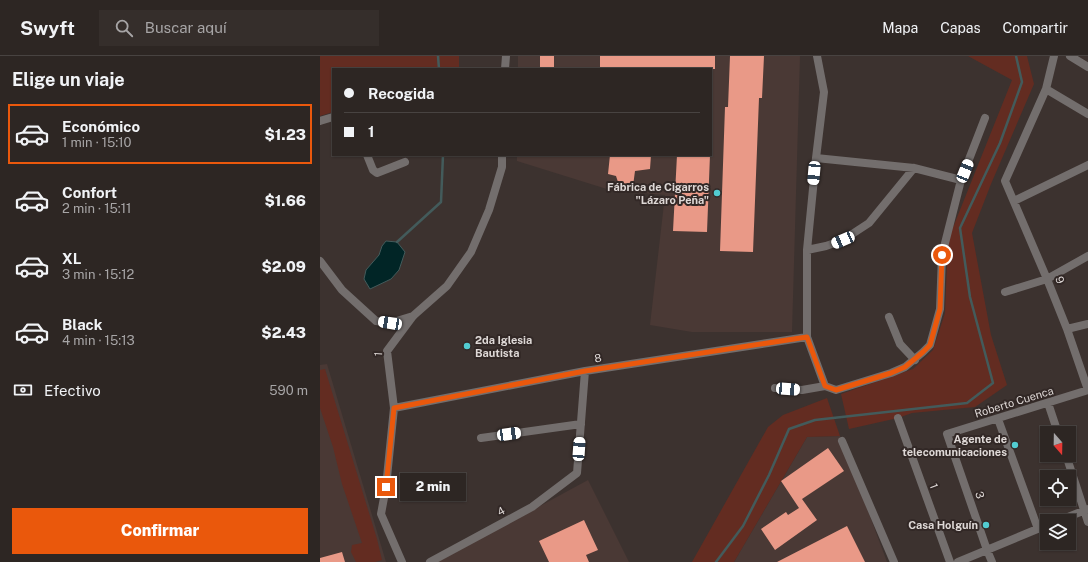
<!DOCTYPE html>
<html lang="es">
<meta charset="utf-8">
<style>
body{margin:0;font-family:"Public Sans",sans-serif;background:#352e2b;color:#f1f3f6;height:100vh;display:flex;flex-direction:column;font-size:15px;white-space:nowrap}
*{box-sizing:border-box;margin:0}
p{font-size:13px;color:#a7a5a6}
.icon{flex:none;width:22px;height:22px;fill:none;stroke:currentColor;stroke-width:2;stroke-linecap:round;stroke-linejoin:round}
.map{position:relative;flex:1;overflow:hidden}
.sheet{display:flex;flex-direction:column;background:#2d2623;width:320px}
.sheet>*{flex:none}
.hud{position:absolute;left:12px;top:12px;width:380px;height:88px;border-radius:0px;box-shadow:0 1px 3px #0004,0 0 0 1px #484341;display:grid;align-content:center;height:88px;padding:0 12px;background:#2d2623}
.needle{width:26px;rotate:160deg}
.tools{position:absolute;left:720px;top:370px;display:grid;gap:8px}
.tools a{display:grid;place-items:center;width:36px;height:36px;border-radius:0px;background:#2d2623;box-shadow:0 1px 3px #0004,0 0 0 1px #484341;font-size:20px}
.end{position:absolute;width:18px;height:18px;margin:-9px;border:5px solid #ea580c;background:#fff;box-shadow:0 0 0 2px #fff}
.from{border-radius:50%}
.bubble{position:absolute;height:28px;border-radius:0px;background:#2d2623;box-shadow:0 1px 3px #0004,0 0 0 1px #484341;font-size:13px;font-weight:800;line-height:28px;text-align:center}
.car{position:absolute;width:12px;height:24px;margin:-12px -6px;border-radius:5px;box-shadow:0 0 3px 1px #0007;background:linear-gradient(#fff 24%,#345 0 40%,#fff 0 76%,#345 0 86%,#fff 0)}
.hud b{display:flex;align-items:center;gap:14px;height:38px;font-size:15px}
.hud b+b{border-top:1px solid #484341}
.hud i{width:10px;height:10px;background:#f1f3f6}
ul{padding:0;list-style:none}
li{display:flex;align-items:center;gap:12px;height:60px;margin:0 8px 6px;padding:0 4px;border:2px solid transparent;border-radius:0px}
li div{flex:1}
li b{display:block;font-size:15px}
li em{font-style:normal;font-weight:800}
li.on{border-color:#ea580c}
li>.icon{width:36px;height:36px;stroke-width:1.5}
h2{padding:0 12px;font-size:18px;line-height:48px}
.pay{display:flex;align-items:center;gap:10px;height:44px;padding:0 12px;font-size:15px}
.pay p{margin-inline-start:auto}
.action{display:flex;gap:8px;margin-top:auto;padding:8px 12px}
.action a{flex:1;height:46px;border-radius:0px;background:#ea580c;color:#fff;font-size:16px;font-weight:800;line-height:46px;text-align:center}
header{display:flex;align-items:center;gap:24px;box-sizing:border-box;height:56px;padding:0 20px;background:#2d2623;border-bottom:1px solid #484341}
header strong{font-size:19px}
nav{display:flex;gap:22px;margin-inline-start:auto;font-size:14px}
.search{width:280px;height:36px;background:#352e2b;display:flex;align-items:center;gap:10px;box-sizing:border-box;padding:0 14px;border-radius:0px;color:#a7a5a6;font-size:15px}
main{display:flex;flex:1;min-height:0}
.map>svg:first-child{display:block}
.built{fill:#4a3935}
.green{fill:#632c21}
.water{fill:#012526;stroke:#435b5b}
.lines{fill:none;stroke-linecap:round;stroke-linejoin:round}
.stream{stroke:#435b5b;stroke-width:2.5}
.building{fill:#e99987}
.minor{stroke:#736e6d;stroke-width:8}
.route{stroke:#ea580c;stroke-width:5}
.poi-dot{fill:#52ccd1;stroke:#322826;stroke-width:1.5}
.labels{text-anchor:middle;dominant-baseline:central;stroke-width:4;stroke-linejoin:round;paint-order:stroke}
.poi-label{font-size:11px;font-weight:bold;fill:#ded8d6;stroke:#322826;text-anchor:end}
.street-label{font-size:11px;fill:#ded8d6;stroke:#322826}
</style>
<header>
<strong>Swyft</strong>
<div class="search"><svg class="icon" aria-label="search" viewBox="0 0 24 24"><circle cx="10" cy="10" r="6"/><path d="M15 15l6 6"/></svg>Buscar aquí</div>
<nav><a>Mapa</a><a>Capas</a><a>Compartir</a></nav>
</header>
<main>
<section class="sheet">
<h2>Elige un viaje</h2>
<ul>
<li class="on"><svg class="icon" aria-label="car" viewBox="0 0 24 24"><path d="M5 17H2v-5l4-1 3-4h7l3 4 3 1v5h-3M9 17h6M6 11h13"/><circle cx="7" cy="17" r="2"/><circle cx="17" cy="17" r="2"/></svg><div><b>Económico</b><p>1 min · 15:10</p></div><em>$1.23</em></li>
<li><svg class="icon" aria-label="car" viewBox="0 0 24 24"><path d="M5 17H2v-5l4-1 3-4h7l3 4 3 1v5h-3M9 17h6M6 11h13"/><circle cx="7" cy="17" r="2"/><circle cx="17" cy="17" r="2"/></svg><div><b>Confort</b><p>2 min · 15:11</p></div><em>$1.66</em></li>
<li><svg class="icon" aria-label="car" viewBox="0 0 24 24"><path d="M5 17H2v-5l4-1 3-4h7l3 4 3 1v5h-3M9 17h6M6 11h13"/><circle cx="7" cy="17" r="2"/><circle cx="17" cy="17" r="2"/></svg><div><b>XL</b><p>3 min · 15:12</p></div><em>$2.09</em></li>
<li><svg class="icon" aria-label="car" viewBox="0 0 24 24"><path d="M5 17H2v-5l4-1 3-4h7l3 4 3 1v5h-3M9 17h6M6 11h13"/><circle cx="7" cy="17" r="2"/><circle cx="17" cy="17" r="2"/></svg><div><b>Black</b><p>4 min · 15:13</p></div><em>$2.43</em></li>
</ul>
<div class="pay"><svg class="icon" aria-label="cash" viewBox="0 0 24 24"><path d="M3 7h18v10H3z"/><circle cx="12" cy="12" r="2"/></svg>Efectivo<p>590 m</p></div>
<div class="action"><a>Confirmar</a></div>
</section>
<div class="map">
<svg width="768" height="506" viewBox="0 0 768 506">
<rect width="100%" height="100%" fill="#3c322f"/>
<path class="built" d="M198,0H480L472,276H372L330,269L345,139L290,134L197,105V99H391V13H198Z
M7,308L66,506H0V309Z
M520,380L567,506H414L487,381Z
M268,424L309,506H117Z"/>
<path class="green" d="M0,0H139V13H13V56L0,60Z
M648,0H707L714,28L671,128L652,177L671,279L687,329L655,351L592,357L578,362L529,373L521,338L593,313L613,294L625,257L628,184L692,24Z
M5,313L57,483L62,504L55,506H36L31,496L32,489L42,487L22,428L13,391L0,352V314Z
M507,342L520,380L487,381L414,506H372L448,371L463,359Z"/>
<path class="water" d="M66,185L77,186L85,196L79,214L71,223L50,233L44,223L46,214L59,199L62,190Z"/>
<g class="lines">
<path class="stream" d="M118,0L119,13
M77,186L121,146L123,99
M396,506L423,470L449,419L469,373L495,364L647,347L673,327L650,241L640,172L680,87L702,26L696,0"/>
</g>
<path class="building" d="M220,0H234V13H220Z
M280,0H395V13H280Z
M410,0H444L442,42H439L433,196L400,195L405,51H408Z
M290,99H331L330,113L315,115L313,130L299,129L296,120L288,118Z
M357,99H390L387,176L353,175Z
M508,392L524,415L482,443L497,464L455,494L441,473L466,456L468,459L479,452L461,425Z
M264,464L278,494L266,499L269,506H229L219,485Z
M527,470L545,506H457Z
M22,496L25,506H0V502Z"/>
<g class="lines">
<path class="minor" d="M497,0L504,36L496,102L487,194V281L505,330
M734,0L726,33L685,125L727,223L747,273L768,334
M750,0L768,11
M185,13L186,0
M726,33L768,58
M0,65L13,61
M47,99L53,114L57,117L85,106
M496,102L594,112L641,124
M694,145L768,109
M487,194L506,190L523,184L549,167L594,112
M0,205L22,234L56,265L70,267L93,260
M685,236L727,223L768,200
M569,261L580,288L595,304
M747,273L768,268
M455,332L482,334L505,330L516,334L571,317L585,311L603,296L610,289L620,253L622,199L641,124L665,62
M728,347L738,377
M74,352L265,315L487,281
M578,362L630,506
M678,363L718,473
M161,382L261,368
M522,385L574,506
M746,399L768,466
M738,465L768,453
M82,506L61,458L66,431L74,352L67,295L93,260L127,230L151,196L169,154L182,111V99
M110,506L212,451L257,417L265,315
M638,506L727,469
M672,506L667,494L627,378L768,334"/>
</g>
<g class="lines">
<path class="route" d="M66,431L74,352L265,315L487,281L505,330L516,334L571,317L585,311L603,296L610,289L620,253L622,199"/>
</g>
<g class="poi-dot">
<circle cx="397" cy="137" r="4"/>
<circle cx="147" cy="290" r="4"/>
<circle cx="695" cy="389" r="4"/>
<circle cx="666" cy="469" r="4"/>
</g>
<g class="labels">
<g class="poi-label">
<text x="389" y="131">Fábrica de Cigarros<tspan x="389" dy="13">"Lázaro Peña"</tspan></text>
<text x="155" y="284" text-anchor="start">2da Iglesia<tspan x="155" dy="13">Bautista</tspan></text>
<text x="687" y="383">Agente de<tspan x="687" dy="13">telecomunicaciones</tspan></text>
<text x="658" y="469">Casa Holguín</text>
</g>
<g class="street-label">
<text transform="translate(740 224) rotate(68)">9</text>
<text transform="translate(58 298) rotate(-87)">1</text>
<text transform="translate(278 302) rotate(-9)">8</text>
<text transform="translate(694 346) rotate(-17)">Roberto Cuenca</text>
<text transform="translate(614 430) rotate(70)">1</text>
<text transform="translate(660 439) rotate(71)">3</text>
<text transform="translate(181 455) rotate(-28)">4</text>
</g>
</g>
</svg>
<div class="tools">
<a><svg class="needle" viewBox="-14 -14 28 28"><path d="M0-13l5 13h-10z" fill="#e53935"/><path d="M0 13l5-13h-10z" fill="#a7a5a6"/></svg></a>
<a><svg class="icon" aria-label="locate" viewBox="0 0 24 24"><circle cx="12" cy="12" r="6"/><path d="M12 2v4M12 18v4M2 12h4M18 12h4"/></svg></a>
<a><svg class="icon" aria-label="layers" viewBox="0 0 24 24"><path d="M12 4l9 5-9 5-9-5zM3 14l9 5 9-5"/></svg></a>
</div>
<i class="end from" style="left:622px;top:199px"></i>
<i class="end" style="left:66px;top:431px"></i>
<div class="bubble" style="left:80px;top:417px;width:66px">2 min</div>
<i class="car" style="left:645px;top:115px;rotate:22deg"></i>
<i class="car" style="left:494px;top:117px;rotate:185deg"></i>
<i class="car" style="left:523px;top:184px;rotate:247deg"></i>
<i class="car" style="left:70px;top:267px;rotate:279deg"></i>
<i class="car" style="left:468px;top:333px;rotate:94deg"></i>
<i class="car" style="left:189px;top:378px;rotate:82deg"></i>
<i class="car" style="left:259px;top:393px;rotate:4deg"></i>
<div class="hud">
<b><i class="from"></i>Recogida</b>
<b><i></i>1</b>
</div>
</div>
</main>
